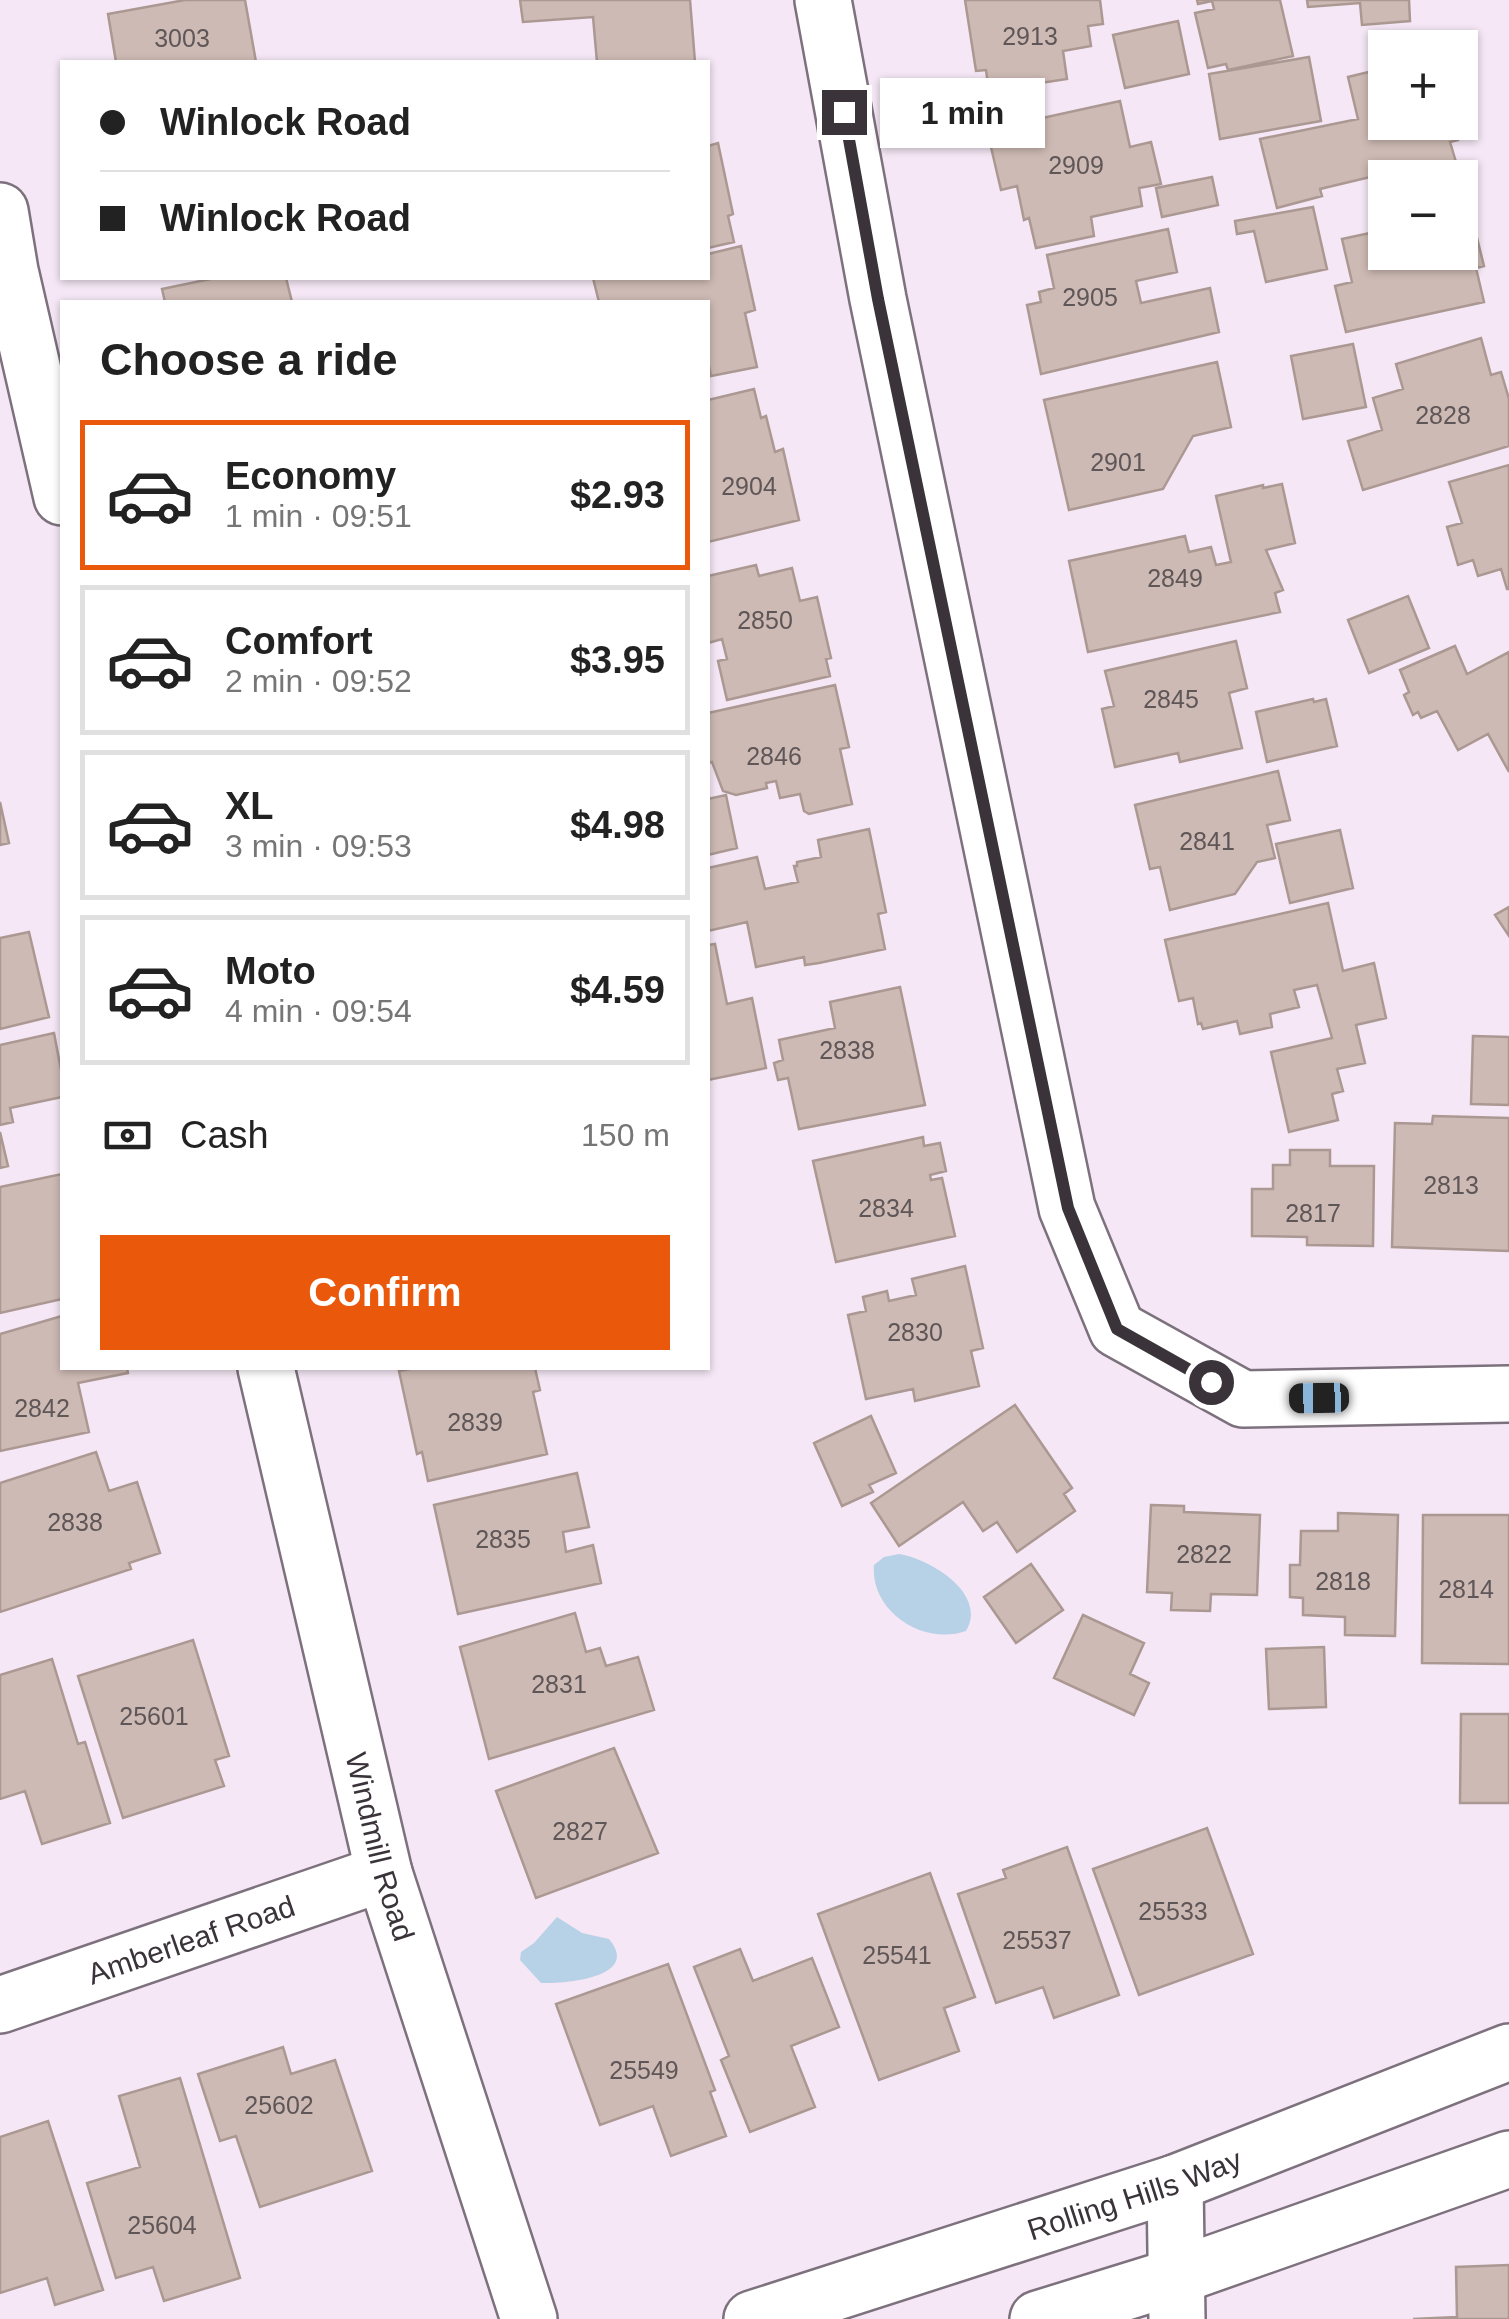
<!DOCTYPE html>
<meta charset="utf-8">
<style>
body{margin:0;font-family:Arial,sans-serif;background:#f2f2f2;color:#222;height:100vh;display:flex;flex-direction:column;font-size:38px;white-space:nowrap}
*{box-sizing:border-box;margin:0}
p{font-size:32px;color:#767676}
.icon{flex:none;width:55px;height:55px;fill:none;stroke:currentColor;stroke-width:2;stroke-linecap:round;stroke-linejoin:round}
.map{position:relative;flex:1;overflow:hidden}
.drawer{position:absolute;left:60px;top:300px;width:650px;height:1070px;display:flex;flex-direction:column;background:#fff;border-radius:0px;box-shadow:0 2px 8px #0004}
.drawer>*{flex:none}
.guide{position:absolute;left:60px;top:60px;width:650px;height:220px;border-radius:0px;box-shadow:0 2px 8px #0004;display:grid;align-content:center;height:220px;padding:0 40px;background:#fff}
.buttons{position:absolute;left:1368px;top:30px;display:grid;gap:20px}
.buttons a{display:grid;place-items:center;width:110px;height:110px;border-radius:0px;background:#fff;box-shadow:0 2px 8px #0004;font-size:50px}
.end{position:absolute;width:45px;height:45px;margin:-22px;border:12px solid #3a343a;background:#fff;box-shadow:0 0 0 5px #fff}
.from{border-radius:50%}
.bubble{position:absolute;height:70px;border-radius:0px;background:#fff;box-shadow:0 2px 8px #0004;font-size:32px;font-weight:700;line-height:70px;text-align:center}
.car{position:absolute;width:30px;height:60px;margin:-30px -15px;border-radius:12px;box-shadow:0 0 8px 2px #0007;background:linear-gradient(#222 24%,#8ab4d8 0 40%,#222 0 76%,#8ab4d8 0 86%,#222 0)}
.guide b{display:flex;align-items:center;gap:35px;height:95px;font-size:38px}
.guide b+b{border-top:2px solid #e0e0e0}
.guide i{width:25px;height:25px;background:#222}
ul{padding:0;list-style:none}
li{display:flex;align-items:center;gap:30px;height:150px;margin:0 20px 15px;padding:0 20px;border:5px solid #e0e0e0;border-radius:0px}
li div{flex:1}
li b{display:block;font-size:38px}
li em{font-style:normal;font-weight:700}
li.selected{border-color:#ea580c}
li>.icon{width:90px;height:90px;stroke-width:1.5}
h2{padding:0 40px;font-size:45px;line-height:120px}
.pay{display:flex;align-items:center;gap:25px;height:110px;padding:0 40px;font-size:38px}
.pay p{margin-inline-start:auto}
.button{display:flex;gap:20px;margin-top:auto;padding:20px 40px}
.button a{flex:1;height:115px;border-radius:0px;background:#ea580c;color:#fff;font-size:40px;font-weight:700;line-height:115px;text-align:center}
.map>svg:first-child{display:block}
.water{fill:#b7d1e7}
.building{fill:#cebab4;stroke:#ab9892;stroke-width:2.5}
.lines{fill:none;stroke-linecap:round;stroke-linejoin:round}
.minor-casing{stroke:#7d717d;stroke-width:60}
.tertiary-casing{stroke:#7d717d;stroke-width:60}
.minor{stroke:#fff;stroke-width:55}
.tertiary{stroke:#fff;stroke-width:55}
.route{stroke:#3a343a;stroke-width:12}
.labels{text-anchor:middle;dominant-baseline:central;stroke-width:9;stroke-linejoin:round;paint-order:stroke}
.number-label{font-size:25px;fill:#5f5658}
.street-label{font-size:30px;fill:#3a343a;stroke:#fff6ff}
</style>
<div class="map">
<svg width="1509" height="2319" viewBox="0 0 1509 2319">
<rect width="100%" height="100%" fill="#f5e7f5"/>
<path class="water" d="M899,1554C931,1559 988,1594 966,1631C923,1646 870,1611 874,1565L884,1557Z
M557,1917L582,1933L609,1939C642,1978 563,1984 541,1983L520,1960L521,1952L534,1943Z"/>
<path class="building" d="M185,0H245L256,62H116L108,14Z
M520,0H690L695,62H597L593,17L523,22Z
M965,0H1100L1103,24L1088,26L1091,46L1063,51L1067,79L989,91L986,70L976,71Z
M1197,0H1280L1293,56L1228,70L1226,64L1208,68L1195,13L1214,9L1212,1L1198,4Z
M1307,0H1409L1410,21L1362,25L1360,3L1308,7Z
M1178,21L1189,74L1125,88L1113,35Z
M1309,57L1321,121L1220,139L1209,74Z
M1385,68V122H1454L1458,140L1450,142L1456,162L1392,178L1391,172L1320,189L1322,196L1277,208L1260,139L1358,119L1348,77Z
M1120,101L1130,147L1151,142L1161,184L1139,188L1142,206L1091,217L1094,236L1036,248L1029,218L1024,220L1017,186L1001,190L987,130Z
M718,143L733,214L728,216L734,242L708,248V146Z
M1212,177L1218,205L1162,217L1156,188Z
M1313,207L1327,269L1266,282L1254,231L1237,234L1235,221Z
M1385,218V252H1460V241L1477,238L1484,266L1476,268L1484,302L1346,332L1335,286L1352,282L1342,239L1384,230L1381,219Z
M1168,229L1177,272L1136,281L1141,303L1210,288L1219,332L1041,374L1027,305L1041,302L1039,292L1054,288L1047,255Z
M741,246L755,310L745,313L757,367L711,376L708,361V302H599L593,278H708V254Z
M215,278H286L292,302H165L162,289Z
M1481,338L1491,375L1501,372L1509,399V446L1363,490L1348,441L1382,430L1373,398L1403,389L1396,364Z
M1353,344L1366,407L1303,419L1291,356Z
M1217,362L1231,427L1193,436L1163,489L1069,510L1044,400Z
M754,389L761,418L766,416L775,452L783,449L799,520L708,542V400Z
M1509,465V589H1507L1501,569L1478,576L1473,560L1458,565L1447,527L1462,523L1449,482Z
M1282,484L1295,543L1266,550L1283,590L1275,593L1280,612L1088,652L1069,561L1185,536L1189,552L1211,547L1216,565L1231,562L1216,496L1263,485V488Z
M756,565L759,576L792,568L800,601L817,597L831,658L826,659L830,676L727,700L718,661L727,659L722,639L708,643V576Z
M1408,596L1429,648L1369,673L1348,620Z
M1236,641L1247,688L1229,693L1242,748L1180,762L1178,753L1115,767L1102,709L1114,706L1105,671Z
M1455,646L1467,674L1509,652V772L1488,734L1458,750L1437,711L1421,718L1418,712L1413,715L1404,695L1409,692L1400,670Z
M835,685L849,747L840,749L852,804L809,814L804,811L800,794L780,798L776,781L766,783L767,788L736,795L723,791L712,762L708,763V713Z
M1313,699L1314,702L1326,699L1337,746L1267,762L1256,712Z
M1278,771L1290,820L1267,825L1275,858L1257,862L1235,894L1170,910L1160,867L1150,869L1135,805Z
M726,795L737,848L708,855V799Z
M0,802L9,843L0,845Z
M869,829L886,912L878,914L885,949L819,963L805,965L804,957L756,967L747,922L708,931V868L757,857L765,889L798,882L794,866H797V862L821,857L818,840Z
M1340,830L1353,888L1290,903L1276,844Z
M1328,903L1343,971L1374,963L1386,1018L1356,1025L1365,1063L1337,1069L1343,1091L1332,1094L1338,1120L1289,1132L1271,1052L1332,1038L1317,985L1294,990L1299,1007L1270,1014L1272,1027L1240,1034L1237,1021L1203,1029L1201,1023L1198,1024L1193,998L1179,1001L1165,940Z
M1509,907V936L1495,915Z
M29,932L49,1017L0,1029V938Z
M715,944L727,1004L752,998L766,1068L708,1080V945Z
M900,987L925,1105L799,1129L788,1078L778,1080L774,1063L783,1060L779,1040L835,1028L830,1002Z
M54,1033L62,1075V1097L10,1108L13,1122L0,1125V1045Z
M1473,1036L1509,1037V1105L1471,1104Z
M1433,1116L1509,1118V1251L1392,1247L1395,1123L1432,1124Z
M0,1132L8,1166L0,1168Z
M923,1137L924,1146L940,1143L946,1171L930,1175L931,1180L942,1178L955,1236L836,1262L813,1161Z
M1290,1150H1330V1166H1374L1373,1246L1307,1245V1237L1252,1236V1189H1273V1165H1290Z
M62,1174V1299L0,1313V1187Z
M965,1266L983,1348L971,1351L979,1386L915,1401L913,1389L866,1399L848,1315L866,1311L863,1297L887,1291L889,1301L916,1295L912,1279Z
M62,1316V1368H127L128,1373L78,1383L89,1432L0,1451V1334Z
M416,1368H535L540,1390L533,1392L547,1454L428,1481L422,1452L417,1454L399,1371Z
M1015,1405L1072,1488L1064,1494L1075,1511L1017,1552L997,1522L983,1531L963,1502L899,1546L871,1503Z
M871,1416L896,1473L869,1485L873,1492L842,1506L814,1443Z
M96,1452L109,1491L137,1482L160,1553L129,1563L131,1569L0,1612V1483Z
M577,1473L589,1527L563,1532L566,1552L593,1545L601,1583L458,1614L434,1505Z
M1151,1505L1184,1506V1512L1260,1515L1257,1595L1211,1594L1210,1611L1171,1610L1172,1593L1147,1592Z
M1338,1513L1398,1515L1395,1636L1345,1635V1617L1303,1615V1598L1290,1597V1565H1300L1301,1531H1338Z
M1423,1515H1509V1664L1422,1663Z
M1031,1564L1063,1610L1016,1643L984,1597Z
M575,1613L586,1652L600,1648L606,1666L638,1657L654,1710L489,1759L460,1647Z
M1083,1615L1144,1643L1130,1674L1149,1683L1134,1715L1054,1678Z
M193,1640L229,1756L215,1760L224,1786L123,1818L78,1676Z
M1324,1647L1326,1707L1269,1709L1266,1649Z
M52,1659L78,1744L85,1742L110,1823L42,1844L25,1791L0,1799V1675Z
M1461,1714H1509V1803H1460Z
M614,1748L658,1853L536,1898L496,1791Z
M1207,1828L1253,1954L1139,1995L1093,1869Z
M1067,1847L1119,1995L1054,2018L1043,1987L996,2003L958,1894L1006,1878L1003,1870Z
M930,1873L975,1997L944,2008L959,2051L879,2080L818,1914Z
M740,1949L753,1981L812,1958L839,2027L791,2046L815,2107L750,2132L721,2060L729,2056L694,1967Z
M668,1964L715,2090L710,2092L726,2136L671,2156L653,2106L600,2125L556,2004Z
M283,2047L291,2074L335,2060L372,2171L260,2207L236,2136L220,2141L198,2074Z
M180,2078L240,2278L164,2301L153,2267L116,2278L87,2183L140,2167L119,2096Z
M48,2121L103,2290L55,2305L47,2278L0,2293V2137Z
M1509,2265V2319H1413L1457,2317L1456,2267Z"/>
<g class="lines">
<defs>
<g id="minor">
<path d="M823,0L878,299L1067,1208L1117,1329L1243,1399L1509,1394"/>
<path d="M0,211L10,271L62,497"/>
<path id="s1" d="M266,1368L384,1873L529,2319"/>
<path id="s2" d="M0,2005L384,1873"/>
<path d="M1175,2183L1177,2319"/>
</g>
<g id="tertiary">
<path id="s3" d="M752,2319L1175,2183L1509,2052"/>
<path d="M1038,2319L1177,2276L1509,2159"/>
</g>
</defs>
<use href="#minor" class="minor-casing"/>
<use href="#tertiary" class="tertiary-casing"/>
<use href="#minor" class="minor"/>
<use href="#tertiary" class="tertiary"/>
</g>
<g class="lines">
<path class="route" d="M844,112L878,299L1068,1208L1117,1329L1211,1382"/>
</g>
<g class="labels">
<g class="number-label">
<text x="1030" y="36">2913</text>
<text x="182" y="38">3003</text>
<text x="1076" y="165">2909</text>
<text x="1090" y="297">2905</text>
<text x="1443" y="415">2828</text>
<text x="1118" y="462">2901</text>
<text x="749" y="486">2904</text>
<text x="1175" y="578">2849</text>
<text x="765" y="620">2850</text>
<text x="1171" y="699">2845</text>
<text x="774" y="756">2846</text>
<text x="1207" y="841">2841</text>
<text x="847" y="1050">2838</text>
<text x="1451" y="1185">2813</text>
<text x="886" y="1208">2834</text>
<text x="1313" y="1213">2817</text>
<text x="915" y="1332">2830</text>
<text x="42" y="1408">2842</text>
<text x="475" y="1422">2839</text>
<text x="75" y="1522">2838</text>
<text x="503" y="1539">2835</text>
<text x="1204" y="1554">2822</text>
<text x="1343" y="1581">2818</text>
<text x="1466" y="1589">2814</text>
<text x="559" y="1684">2831</text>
<text x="154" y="1716">25601</text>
<text x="580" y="1831">2827</text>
<text x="1173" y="1911">25533</text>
<text x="1037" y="1940">25537</text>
<text x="897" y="1955">25541</text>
<text x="644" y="2070">25549</text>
<text x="279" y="2105">25602</text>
<text x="162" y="2225">25604</text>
</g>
<g class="street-label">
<text stroke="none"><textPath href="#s1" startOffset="492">Windmill Road</textPath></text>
<text stroke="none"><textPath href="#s2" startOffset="202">Amberleaf Road</textPath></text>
<text stroke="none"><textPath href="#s3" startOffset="402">Rolling Hills Way</textPath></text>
</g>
</g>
</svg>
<div class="buttons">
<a>+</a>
<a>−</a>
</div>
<i class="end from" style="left:1211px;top:1382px"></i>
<i class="end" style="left:844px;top:112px"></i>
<div class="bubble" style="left:880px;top:78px;width:165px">1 min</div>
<i class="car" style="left:1319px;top:1398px;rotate:269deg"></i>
<div class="guide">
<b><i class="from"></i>Winlock Road</b>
<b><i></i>Winlock Road</b>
</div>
<section class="drawer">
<h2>Choose a ride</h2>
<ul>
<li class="selected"><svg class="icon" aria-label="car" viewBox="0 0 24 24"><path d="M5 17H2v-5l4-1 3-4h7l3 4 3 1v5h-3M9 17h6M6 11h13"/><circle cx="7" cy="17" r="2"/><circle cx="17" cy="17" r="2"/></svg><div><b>Economy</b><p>1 min · 09:51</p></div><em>$2.93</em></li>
<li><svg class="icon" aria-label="car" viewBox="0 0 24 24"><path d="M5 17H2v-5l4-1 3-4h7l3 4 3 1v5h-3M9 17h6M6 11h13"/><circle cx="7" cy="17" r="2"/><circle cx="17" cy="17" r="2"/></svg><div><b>Comfort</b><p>2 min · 09:52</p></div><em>$3.95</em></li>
<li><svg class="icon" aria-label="car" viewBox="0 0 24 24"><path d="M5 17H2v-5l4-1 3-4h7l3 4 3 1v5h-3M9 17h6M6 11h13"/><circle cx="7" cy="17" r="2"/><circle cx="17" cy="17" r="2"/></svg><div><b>XL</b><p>3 min · 09:53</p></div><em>$4.98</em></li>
<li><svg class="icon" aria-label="car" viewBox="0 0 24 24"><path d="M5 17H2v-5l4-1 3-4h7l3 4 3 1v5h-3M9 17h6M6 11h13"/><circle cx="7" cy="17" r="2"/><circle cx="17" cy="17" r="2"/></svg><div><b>Moto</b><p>4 min · 09:54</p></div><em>$4.59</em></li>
</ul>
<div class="pay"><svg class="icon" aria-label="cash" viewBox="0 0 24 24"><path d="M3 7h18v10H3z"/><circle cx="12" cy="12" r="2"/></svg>Cash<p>150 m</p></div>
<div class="button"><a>Confirm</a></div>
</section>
</div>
